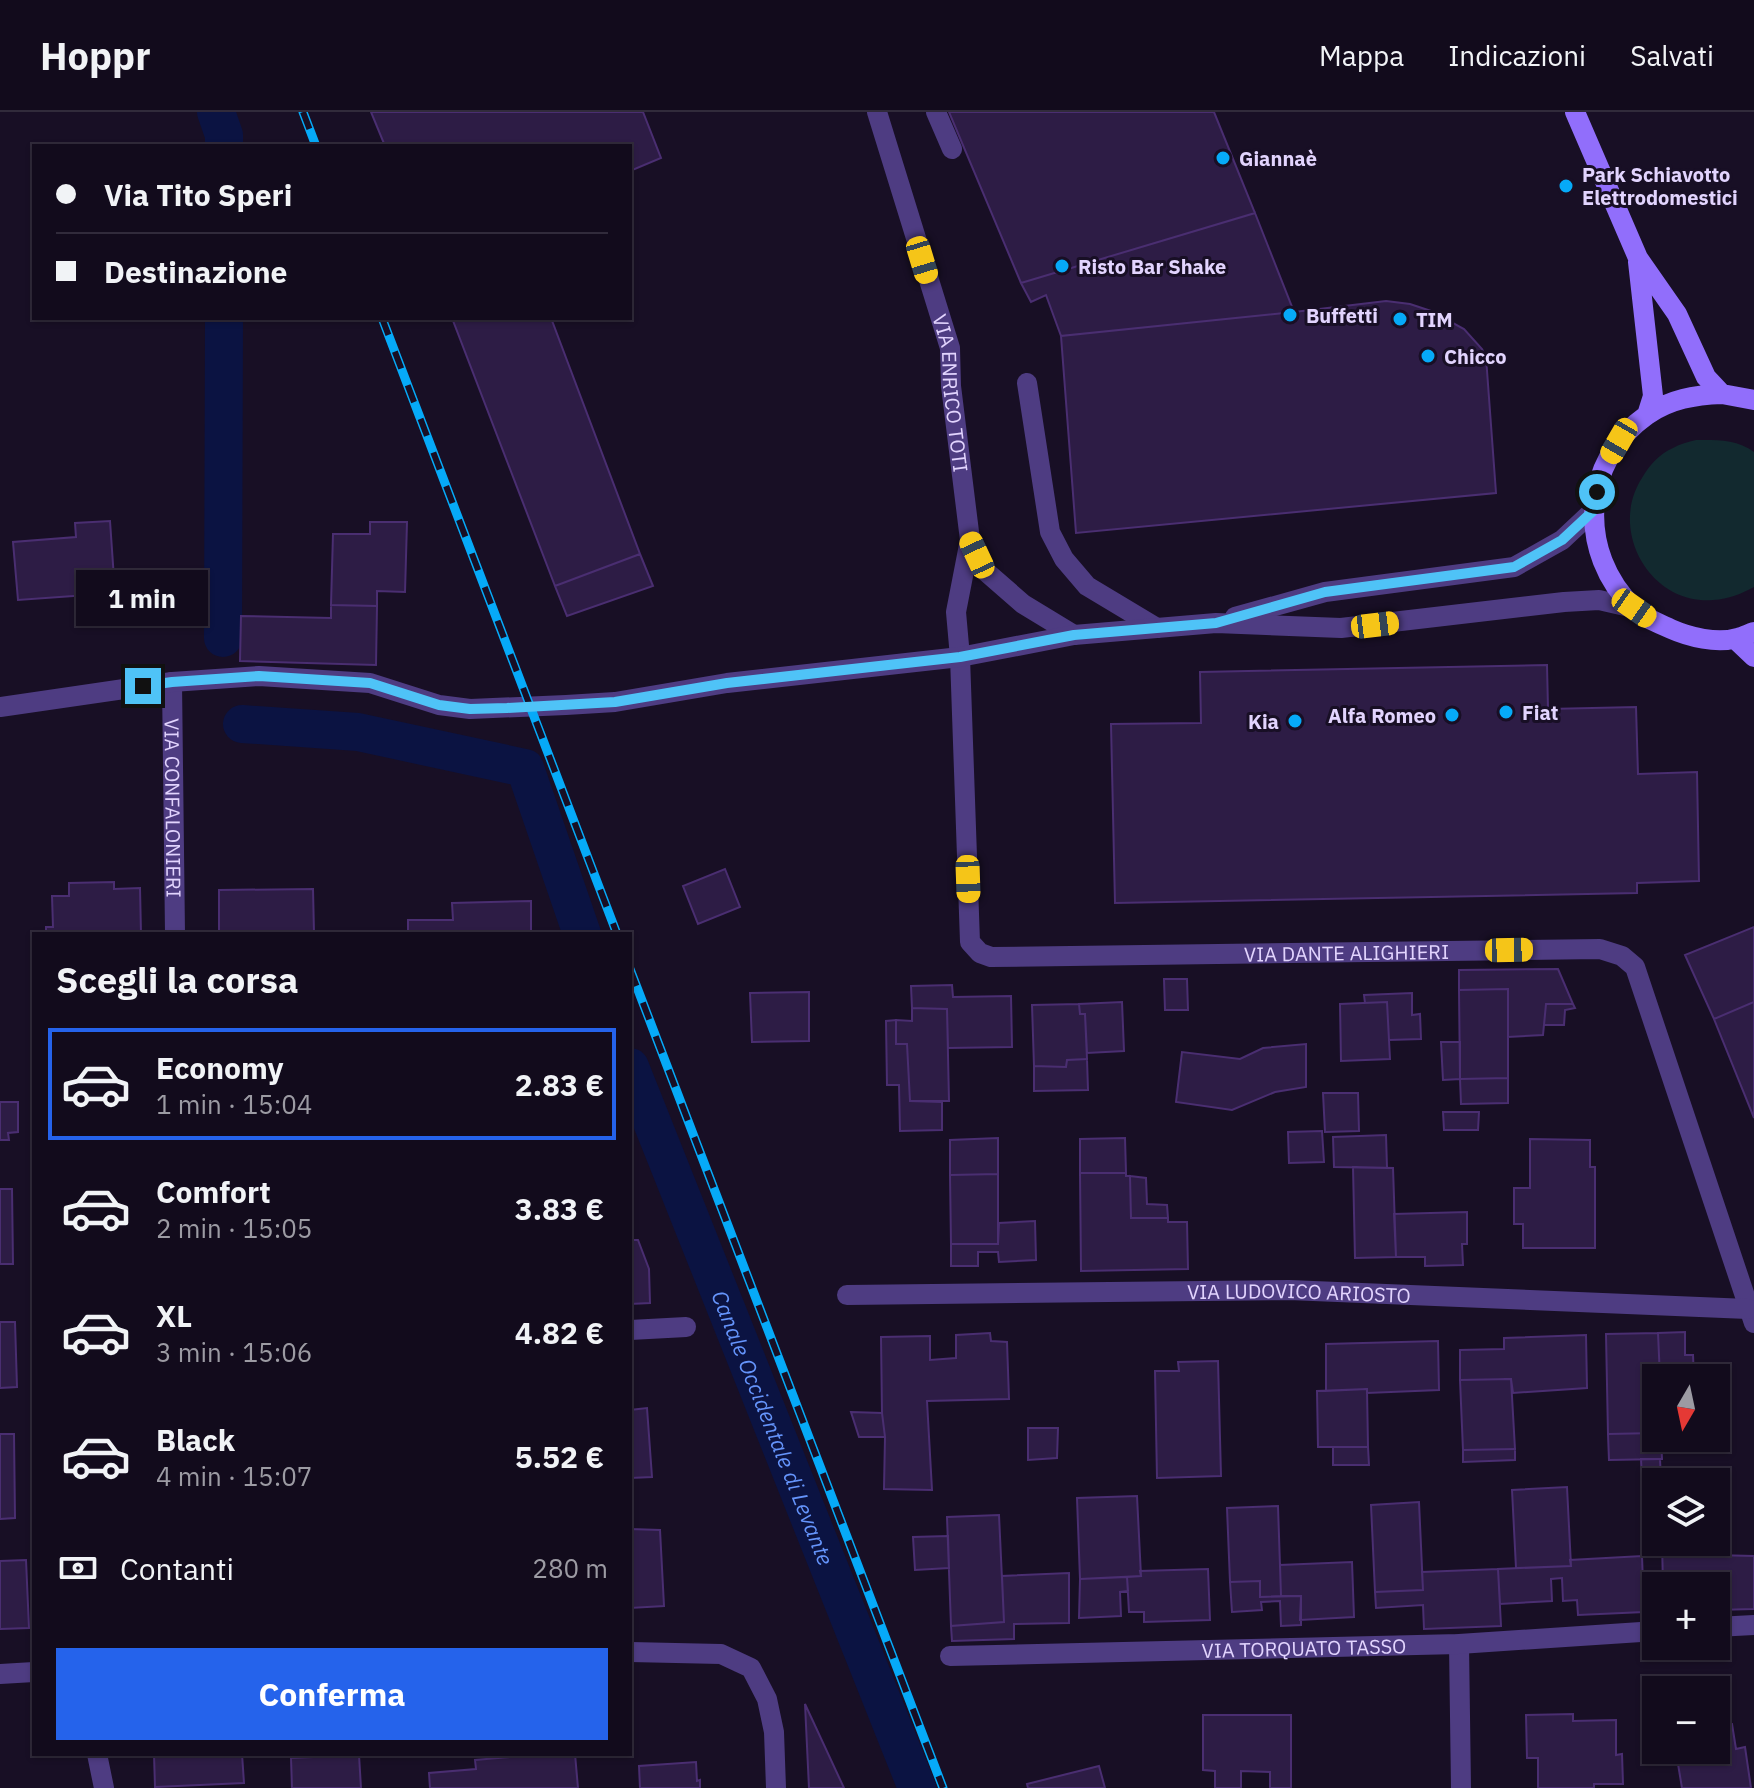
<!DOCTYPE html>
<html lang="it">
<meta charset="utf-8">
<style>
body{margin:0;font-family:"IBM Plex Sans",sans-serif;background:#1f1929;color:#f1f3f6;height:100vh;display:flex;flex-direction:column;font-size:30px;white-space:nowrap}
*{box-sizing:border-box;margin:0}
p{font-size:26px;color:#9c9ba3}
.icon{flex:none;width:44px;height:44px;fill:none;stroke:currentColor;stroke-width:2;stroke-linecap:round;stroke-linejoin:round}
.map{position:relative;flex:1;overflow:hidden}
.drawer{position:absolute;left:32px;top:820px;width:600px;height:824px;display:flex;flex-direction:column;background:#120b1c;border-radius:0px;box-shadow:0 2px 6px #0004,0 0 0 2px #312b3b}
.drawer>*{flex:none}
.top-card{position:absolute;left:32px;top:32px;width:600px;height:176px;border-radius:0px;box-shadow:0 2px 6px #0004,0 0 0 2px #312b3b;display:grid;align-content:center;height:176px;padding:0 24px;background:#120b1c}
.needle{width:52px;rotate:189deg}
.tools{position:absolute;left:1642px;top:1252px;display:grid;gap:16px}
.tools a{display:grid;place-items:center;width:88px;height:88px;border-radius:0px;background:#120b1c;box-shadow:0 2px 6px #0004,0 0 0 2px #312b3b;font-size:40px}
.end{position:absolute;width:36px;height:36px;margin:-18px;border:10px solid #4fc3f7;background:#111;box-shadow:0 0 0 4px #111}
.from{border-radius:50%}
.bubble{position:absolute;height:56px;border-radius:0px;background:#120b1c;box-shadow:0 2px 6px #0004,0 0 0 2px #312b3b;font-size:26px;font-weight:700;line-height:56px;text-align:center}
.car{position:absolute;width:24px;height:48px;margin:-24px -12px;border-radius:10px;box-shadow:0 0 6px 2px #0007;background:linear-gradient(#f5c518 24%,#345 0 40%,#f5c518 0 76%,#345 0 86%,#f5c518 0)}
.top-card b{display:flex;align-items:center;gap:28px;height:76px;font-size:30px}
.top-card b+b{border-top:2px solid #312b3b}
.top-card i{width:20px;height:20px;background:#f1f3f6}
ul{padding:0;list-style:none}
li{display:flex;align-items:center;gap:24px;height:112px;margin:0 16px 12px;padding:0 8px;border:4px solid transparent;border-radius:0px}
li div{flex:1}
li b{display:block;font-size:30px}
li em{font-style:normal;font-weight:700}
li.on{border-color:#2563eb}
li>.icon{width:72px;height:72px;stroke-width:1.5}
h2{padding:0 24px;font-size:36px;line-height:96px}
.pay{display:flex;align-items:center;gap:20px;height:88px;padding:0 24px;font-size:30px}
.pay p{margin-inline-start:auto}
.cta{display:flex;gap:16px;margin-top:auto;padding:16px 24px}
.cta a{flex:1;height:92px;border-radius:0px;background:#2563eb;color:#fff;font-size:32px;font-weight:700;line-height:92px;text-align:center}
header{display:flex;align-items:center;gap:48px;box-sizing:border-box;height:112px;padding:0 40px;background:#120b1c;border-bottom:2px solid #312b3b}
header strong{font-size:38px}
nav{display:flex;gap:44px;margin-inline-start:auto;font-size:28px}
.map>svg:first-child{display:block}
.green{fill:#12292f}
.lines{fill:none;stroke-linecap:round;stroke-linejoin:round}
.canal{stroke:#0b1342;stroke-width:38}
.building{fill:#2d1c45;stroke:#4a2e71;stroke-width:2}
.lane{stroke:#4e3c82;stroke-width:20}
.street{stroke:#4e3c82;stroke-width:20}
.secondary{stroke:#916efb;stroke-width:20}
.rail-casing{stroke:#06aaf8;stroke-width:9}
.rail{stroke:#180f25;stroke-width:6;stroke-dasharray:18;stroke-linecap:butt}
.route{stroke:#4fc3f7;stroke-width:10}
.poi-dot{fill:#06aaf8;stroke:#180f25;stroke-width:3}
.labels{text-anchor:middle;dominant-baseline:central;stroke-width:6;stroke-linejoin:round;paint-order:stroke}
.poi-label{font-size:20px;font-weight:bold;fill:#e2d4fe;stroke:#180f25;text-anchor:start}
.street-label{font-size:20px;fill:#e2d4fe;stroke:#180f25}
.water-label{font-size:22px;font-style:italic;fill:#6594fb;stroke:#180f25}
</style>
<header>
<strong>Hoppr</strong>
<nav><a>Mappa</a><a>Indicazioni</a><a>Salvati</a></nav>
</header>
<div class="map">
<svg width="1754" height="1676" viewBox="0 0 1754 1676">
<rect width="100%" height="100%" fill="#180f25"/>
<path class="green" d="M1696,328C1716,328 1737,327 1754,340V475C1741,482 1729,487 1713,488C1650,493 1608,418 1642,366C1649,354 1659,342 1673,336C1680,332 1688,330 1696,328Z"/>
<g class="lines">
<g class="canal">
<path d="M216,0L224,23V34"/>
<path d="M223,526L224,206"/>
<path d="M242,612L358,620L525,656L582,822"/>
<path id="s1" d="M630,955L917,1676"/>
</g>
</g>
<path class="building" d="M371,0H643L661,46L630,59V34H385Z
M949,0H1214L1255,101L1021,171Z
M1255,101L1294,200L1061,224L1046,183L1031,190L1021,171Z
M1386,189L1410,192L1431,199L1464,217L1482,237L1486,245L1496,381L1076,421L1061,224L1294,200Z
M452,206H551L640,442L555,474Z
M110,409L115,481L18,488L13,430L76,425L75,411Z
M370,410H407L405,480L377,479V494L331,493L333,422H370Z
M640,442L653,474L567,504L555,474Z
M331,493L377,494L376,553L240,549L241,504L331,506Z
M1547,553L1548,597L1636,595L1638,662L1697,660L1699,769L1637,771V781L1115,791L1111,612L1201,611L1200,560Z
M725,757L740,795L698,812L683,774Z
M114,770V777L140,776L141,822H46V815H53L52,784H69V771Z
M313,777L314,821L219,822V778Z
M531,789V822H362L408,821V808H453L452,791Z
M1754,815V890L1714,907L1685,843Z
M1558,857L1573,892H1546L1543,923L1508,925V877L1459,878V858Z
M1164,867H1187L1188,898H1165Z
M952,873L953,885L1011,884L1012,935L948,936L947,897L912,896L911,874Z
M1508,877V966L1460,967L1459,878Z
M809,880V929L752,930L750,881Z
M1412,881V903L1420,902L1421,927L1389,928L1387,890L1365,891L1364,883Z
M1122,890L1124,939L1087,941L1085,902H1080L1079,892Z
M1387,890L1390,947L1341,949L1340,892Z
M1754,890V1006L1714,907Z
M1079,892L1080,902H1085L1087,947L1067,948L1066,955L1034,954L1032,893Z
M1546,892H1573L1575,896L1565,898L1564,913H1544Z
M912,896L947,897L949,989H910L907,932H896V908L912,909Z
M896,908V932H907L910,989L942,990V1018L900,1019L899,973H887L886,909Z
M1441,930H1460V967L1443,968Z
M1306,932V975L1275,980L1232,998L1176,990L1182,940L1240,947L1263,936Z
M1087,947L1088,978L1034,979V954L1066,955L1067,948Z
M1508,966V991L1461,992L1460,967Z
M1323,981H1358L1359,1019L1325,1020Z
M0,990H18V1020L8,1021L9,1028H0Z
M1443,1000H1479L1478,1018H1444Z
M1322,1019L1324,1050L1289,1051L1288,1020Z
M1386,1023L1387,1056L1334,1055L1333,1025Z
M998,1026V1062L950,1063V1028Z
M1125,1026L1126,1061H1080V1027Z
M1530,1027L1590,1028V1055H1595V1136H1523V1112H1514V1076H1530Z
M1353,1055L1393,1056L1396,1145L1355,1146Z
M1080,1061H1126V1064H1130L1131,1106H1168V1110H1187L1188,1157L1081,1159Z
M998,1062V1132H951L950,1063Z
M1130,1064L1146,1066L1147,1092L1167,1093L1168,1106H1131Z
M0,1077H12L13,1152H0Z
M1467,1100V1132H1462L1463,1153L1425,1154V1145H1396L1394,1102Z
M1035,1109L1036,1148L999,1150L998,1140H978V1154H951V1132H998L999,1111Z
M630,1128H638L649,1157L650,1191L630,1192Z
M0,1210H15L17,1275L0,1276Z
M1685,1220V1243H1693L1694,1266H1660L1658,1221Z
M990,1221L991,1229L1007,1230L1009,1287L927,1289L932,1378L884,1377L885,1325L882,1301L881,1225L930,1224V1248L956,1246V1223Z
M1658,1221L1660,1266H1656V1321L1608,1322L1606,1222Z
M1586,1223L1587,1276L1513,1281L1511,1267L1460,1268V1238L1504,1237V1226Z
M1438,1229L1439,1278L1367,1281V1277L1326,1279V1232Z
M1218,1249L1221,1364L1157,1366L1155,1259H1179L1178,1250Z
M1511,1267L1515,1337L1463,1338L1460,1268Z
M1367,1277L1368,1335H1318L1317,1279Z
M647,1296L652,1365L630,1366V1298Z
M851,1300L882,1301L885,1325H859Z
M1028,1316H1058L1057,1346L1028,1348Z
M1656,1321V1326H1661L1662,1347L1609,1348L1608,1322Z
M0,1322H14L15,1406L0,1407Z
M1333,1335H1368L1369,1353H1333Z
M1515,1337V1348L1463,1350V1338Z
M1641,1347H1660L1661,1368L1642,1369Z
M1712,1365V1370H1661V1368Z
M1567,1375L1571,1454L1516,1456L1512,1378Z
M1137,1384L1141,1464L1080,1467L1077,1386Z
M1419,1390L1423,1478L1375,1480L1371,1393Z
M1278,1394L1281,1484L1260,1485V1469L1230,1470L1227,1396Z
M999,1403L1004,1510L951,1514L947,1405Z
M630,1417L660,1418L664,1494L630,1496Z
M948,1424L949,1456L915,1458L913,1425Z
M1662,1430H1714V1443L1754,1444V1497L1716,1498V1474H1663Z
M1642,1444L1644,1500L1578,1503L1577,1488L1563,1489L1562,1466L1551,1467L1552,1489L1500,1492L1498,1457L1571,1454L1570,1448Z
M26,1448L29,1516L0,1517V1449Z
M1352,1450L1354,1505L1300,1508L1301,1484H1281L1280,1453Z
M1208,1457L1210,1508L1144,1510V1500H1129L1127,1465L1141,1464L1140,1459Z
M1498,1457L1501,1514L1424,1517L1423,1493L1376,1496L1375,1480L1423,1478L1422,1460Z
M1069,1461V1511L1014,1512V1527L952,1529L951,1514L1004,1510L1002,1464Z
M1127,1465L1128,1479L1120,1480L1121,1504L1079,1506L1080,1467Z
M1260,1469V1485L1301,1484V1513L1281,1514L1280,1489L1261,1490L1262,1498L1232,1500L1230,1470Z
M805,1592L844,1676H809Z
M1573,1602V1609L1616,1608V1643L1622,1642L1623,1672H1594V1676H1538V1646H1527L1526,1603Z
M1203,1603H1291V1676H1270V1660L1241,1659V1676H1215V1659L1203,1658Z
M1732,1612L1736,1637L1745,1635L1751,1676H1682L1677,1646L1685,1645L1684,1638H1716V1614Z
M154,1642H242L244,1671L155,1675Z
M543,1642H575L578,1676H430L429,1661L476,1657L475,1648Z
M359,1643L361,1676H292L291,1646Z
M696,1650L697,1669L700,1668V1676H640L639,1654Z
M1099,1654L1105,1676H1028L1027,1672Z"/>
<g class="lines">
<path class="lane" d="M936,0L952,37
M1027,271L1050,420L1064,447L1087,474L1157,516"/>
<g class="street">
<path id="s2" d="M877,0L950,236L951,274L970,428L956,500L960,545L970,830L980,841L991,845L1600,837L1622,844L1635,855L1754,1211"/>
<path d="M970,428L984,458L1023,492L1074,523"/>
<path d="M1235,505L1325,480L1514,455L1562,428L1593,399"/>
<path id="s3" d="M172,570L175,822"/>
<path d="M0,595L172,570L259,564L370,571L439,593L470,597L566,593L615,590L727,571L960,545L1074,523L1216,511L1341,516L1564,490L1599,488L1634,496"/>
<path id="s4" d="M847,1183L1289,1178L1748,1197"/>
<path d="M630,1218L686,1215"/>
<path d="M1716,1515L1754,1513"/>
<path d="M1459,1532L1461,1676"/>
<path d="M630,1540L721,1542L751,1556L767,1587L774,1620L776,1676"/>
<path id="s5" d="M950,1544L1459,1532L1656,1519"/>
<path d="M0,1562L34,1560"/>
<path d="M97,1642L104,1676"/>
</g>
<path class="secondary" d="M1575,0L1638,146L1677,202L1706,265L1722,282L1754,288
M1638,150L1653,284L1647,303
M1722,282C1695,283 1670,287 1647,303C1581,349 1577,441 1634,496C1644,506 1658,511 1671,517C1689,525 1717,532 1737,526C1743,525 1748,522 1754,520
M1735,527L1754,545"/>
<defs>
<path id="rail" d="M303,0L316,34
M382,206L617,822
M630,857L943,1676"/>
</defs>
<use href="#rail" class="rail-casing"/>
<use href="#rail" class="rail"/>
</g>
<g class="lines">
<path class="route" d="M143,574L172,570L259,564L370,571L439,593L470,597L507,596L615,590L727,571L960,545L1074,523L1216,511L1325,480L1514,455L1562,428L1593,399L1597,380"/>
</g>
<g class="poi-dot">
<circle cx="1223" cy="46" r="8"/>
<circle cx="1566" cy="74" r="8"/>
<circle cx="1062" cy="154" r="8"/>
<circle cx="1290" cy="203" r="8"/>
<circle cx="1400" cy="207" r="8"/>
<circle cx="1428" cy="244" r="8"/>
<circle cx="1506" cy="600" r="8"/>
<circle cx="1452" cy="603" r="8"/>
<circle cx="1295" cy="609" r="8"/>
</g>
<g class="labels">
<g class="poi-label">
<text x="1239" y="46">Giannaè</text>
<text x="1582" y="62">Park Schiavotto<tspan x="1582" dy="23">Elettrodomestici</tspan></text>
<text x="1078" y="154">Risto Bar Shake</text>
<text x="1306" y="203">Buffetti</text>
<text x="1416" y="207">TIM</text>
<text x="1444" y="244">Chicco</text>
<text x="1522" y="600">Fiat</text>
<text x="1436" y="603" text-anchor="end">Alfa Romeo</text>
<text x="1279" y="609" text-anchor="end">Kia</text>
</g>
<g class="street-label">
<text stroke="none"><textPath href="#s2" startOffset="292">VIA ENRICO TOTI</textPath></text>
<text stroke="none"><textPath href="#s3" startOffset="126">VIA CONFALONIERI</textPath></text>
<text stroke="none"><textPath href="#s2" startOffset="1226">VIA DANTE ALIGHIERI</textPath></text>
<text stroke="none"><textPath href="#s4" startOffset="452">VIA LUDOVICO ARIOSTO</textPath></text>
<text stroke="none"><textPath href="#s5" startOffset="354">VIA TORQUATO TASSO</textPath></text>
</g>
<g class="water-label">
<text stroke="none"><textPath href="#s1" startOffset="388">Canale Occidentale di Levante</textPath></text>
</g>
</g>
</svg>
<div class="tools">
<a><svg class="needle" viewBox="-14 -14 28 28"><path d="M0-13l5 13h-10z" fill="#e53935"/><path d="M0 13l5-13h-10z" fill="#9c9ba3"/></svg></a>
<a><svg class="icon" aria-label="layers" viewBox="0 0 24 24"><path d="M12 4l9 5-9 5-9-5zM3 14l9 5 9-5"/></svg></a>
<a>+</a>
<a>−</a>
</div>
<i class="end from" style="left:1597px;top:380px"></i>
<i class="end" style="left:143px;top:574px"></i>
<div class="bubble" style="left:76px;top:458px;width:132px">1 min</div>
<i class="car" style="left:922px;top:148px;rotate:163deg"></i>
<i class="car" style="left:1619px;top:329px;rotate:210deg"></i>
<i class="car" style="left:977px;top:443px;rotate:335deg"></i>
<i class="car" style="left:1634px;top:496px;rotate:125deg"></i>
<i class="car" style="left:1375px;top:513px;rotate:83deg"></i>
<i class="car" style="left:968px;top:767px;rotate:178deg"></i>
<i class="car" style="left:1509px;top:838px;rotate:89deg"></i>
<div class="top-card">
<b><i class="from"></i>Via Tito Speri</b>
<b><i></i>Destinazione</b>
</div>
<section class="drawer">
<h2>Scegli la corsa</h2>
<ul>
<li class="on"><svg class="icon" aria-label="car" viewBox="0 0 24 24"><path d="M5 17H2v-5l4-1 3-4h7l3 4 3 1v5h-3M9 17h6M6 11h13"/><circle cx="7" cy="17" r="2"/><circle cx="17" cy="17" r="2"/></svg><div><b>Economy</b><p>1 min · 15:04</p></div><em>2.83 €</em></li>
<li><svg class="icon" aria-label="car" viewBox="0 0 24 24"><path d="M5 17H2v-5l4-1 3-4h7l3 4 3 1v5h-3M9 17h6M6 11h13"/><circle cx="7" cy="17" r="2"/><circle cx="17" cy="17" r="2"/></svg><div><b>Comfort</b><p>2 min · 15:05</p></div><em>3.83 €</em></li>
<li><svg class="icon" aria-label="car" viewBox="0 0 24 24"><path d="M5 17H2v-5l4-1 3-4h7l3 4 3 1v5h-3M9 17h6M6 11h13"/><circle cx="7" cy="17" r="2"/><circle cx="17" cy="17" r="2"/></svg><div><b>XL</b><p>3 min · 15:06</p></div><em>4.82 €</em></li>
<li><svg class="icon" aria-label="car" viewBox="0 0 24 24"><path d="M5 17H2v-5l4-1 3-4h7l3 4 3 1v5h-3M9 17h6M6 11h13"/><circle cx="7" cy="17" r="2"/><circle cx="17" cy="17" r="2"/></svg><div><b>Black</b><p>4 min · 15:07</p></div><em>5.52 €</em></li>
</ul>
<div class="pay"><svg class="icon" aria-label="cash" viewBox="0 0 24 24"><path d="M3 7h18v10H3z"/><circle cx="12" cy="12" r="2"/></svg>Contanti<p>280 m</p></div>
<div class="cta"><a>Conferma</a></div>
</section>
</div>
